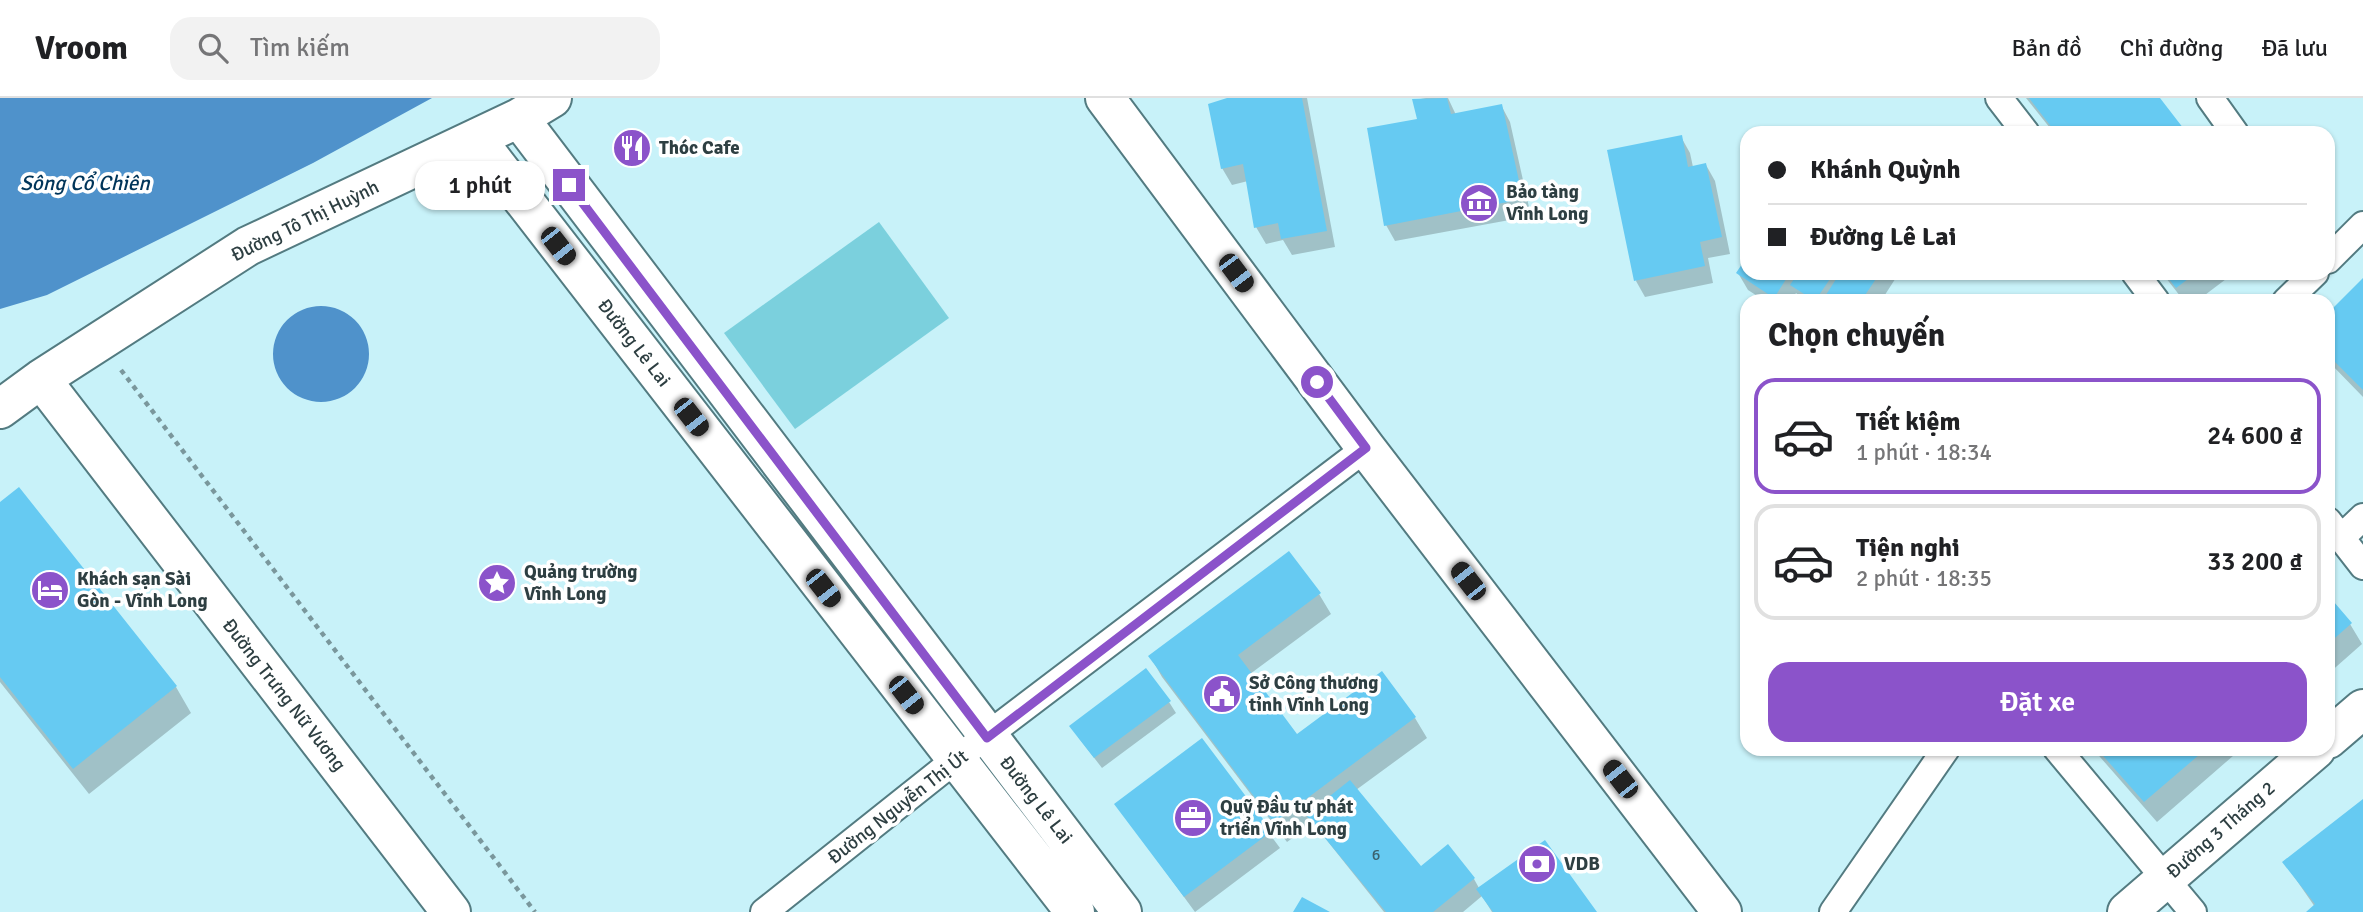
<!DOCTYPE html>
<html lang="vi">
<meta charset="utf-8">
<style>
body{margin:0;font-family:Signika,sans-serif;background:#f2f2f2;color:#202124;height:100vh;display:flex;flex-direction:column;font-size:26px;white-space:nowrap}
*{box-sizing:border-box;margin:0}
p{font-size:23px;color:#757577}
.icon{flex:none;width:38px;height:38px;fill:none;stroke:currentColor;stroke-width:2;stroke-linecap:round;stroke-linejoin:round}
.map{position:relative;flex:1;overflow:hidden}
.side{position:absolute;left:1740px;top:196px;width:595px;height:462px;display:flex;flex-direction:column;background:#fff;border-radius:21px;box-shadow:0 2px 5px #0004}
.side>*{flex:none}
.top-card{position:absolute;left:1740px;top:28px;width:595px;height:154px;border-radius:21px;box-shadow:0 2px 5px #0004;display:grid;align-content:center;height:154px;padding:0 28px;background:#fff}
.end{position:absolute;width:32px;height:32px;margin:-16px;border:9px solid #8b53ca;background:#fff;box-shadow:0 0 0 4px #fff}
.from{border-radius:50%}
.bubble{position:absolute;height:49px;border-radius:21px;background:#fff;box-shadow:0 2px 5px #0004;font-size:23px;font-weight:600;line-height:49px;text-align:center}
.car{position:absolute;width:21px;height:42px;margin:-21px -10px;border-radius:9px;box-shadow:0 0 5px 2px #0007;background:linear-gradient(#222 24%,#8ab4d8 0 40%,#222 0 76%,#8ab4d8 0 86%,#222 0)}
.top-card b{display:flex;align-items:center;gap:24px;height:66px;font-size:26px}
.top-card b+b{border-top:2px solid #e0e0e0}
.top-card i{width:18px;height:18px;background:#202124}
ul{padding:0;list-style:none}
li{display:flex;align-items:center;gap:21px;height:116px;margin:0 14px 10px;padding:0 14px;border:4px solid #e0e0e0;border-radius:21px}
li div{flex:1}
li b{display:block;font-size:26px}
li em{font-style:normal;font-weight:600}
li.selected{border-color:#8b53ca}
li>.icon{width:63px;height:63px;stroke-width:1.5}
h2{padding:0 28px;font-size:32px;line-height:84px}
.action{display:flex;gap:14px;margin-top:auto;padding:14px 28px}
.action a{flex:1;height:80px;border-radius:21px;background:#8b53ca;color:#fff;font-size:28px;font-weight:600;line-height:80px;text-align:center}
header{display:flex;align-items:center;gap:42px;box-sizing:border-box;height:98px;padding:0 35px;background:#fff;border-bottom:2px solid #e0e0e0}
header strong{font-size:33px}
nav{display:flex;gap:38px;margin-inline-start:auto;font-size:24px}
.search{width:490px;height:63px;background:#f2f2f2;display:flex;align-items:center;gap:18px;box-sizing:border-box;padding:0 24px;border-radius:21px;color:#757577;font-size:26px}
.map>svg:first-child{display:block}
.green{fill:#7bd0dd}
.water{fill:#4f92cb}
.shadow{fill:#0003}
.building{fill:#66caf2}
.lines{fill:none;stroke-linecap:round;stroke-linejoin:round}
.street-casing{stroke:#537b81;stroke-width:30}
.secondary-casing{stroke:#537b81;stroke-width:42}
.path{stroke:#7a979c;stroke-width:4.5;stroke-dasharray:5 5;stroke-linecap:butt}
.street{stroke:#fff;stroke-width:26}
.secondary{stroke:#fff;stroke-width:38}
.route{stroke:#8b53ca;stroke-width:9}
.labels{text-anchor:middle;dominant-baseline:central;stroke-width:7;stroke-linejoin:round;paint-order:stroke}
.number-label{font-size:16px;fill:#3c626e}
.poi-label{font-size:19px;font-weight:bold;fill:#2e3f42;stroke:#fff;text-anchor:start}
.street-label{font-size:19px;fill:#2e3f42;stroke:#fff}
.water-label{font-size:21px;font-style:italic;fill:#00355a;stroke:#fff}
</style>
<header>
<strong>Vroom</strong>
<div class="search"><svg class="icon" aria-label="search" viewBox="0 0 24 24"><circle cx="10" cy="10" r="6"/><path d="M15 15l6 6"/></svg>Tìm kiếm</div>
<nav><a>Bản đồ</a><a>Chỉ đường</a><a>Đã lưu</a></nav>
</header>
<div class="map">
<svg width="2363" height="814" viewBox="0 0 2363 814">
<rect width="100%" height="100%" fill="#c8f2f9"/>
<path class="green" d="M879,124L949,220L795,331L724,235Z"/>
<path class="water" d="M0,0H432L313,65L47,197L0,211Z
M273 256a48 48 0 1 1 96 0a48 48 0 1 1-96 0Z"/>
<path class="shadow" d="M1229,0H1307L1335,149L1292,157L1283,142L1266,146L1256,129L1248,83L1232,87L1222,70Z
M1426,0H1448L1456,17L1501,7L1510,24L1531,118L1395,143L1386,127L1420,23L1415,2Z
M2026,0H2158L2185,35H2054Z
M1833,30L1841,35H1830Z
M1681,39L1690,55L1693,69L1706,67L1715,83L1730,156L1708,160L1713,185L1645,199L1636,183Z
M1746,163V175H1899L1881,203H1805L1796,195L1791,203H1765L1748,192L1738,175Z
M2162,175H2234L2197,203H2184Z
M2363,182V299L2328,263V217Z
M18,392L176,589L191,615L89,696L0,584V406Z
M1319,496L1331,516L1250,576L1297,639L1415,620L1427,640L1356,692L1421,771L1474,781L1479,790L1594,814H1492L1482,798L1463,814H1384L1313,725L1287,744L1162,579L1150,558Z
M2328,500L2350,526L2362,546L2328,576Z
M1169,604L1176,615L1102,670L1078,639Z
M1201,643L1280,750L1195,814L1116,706Z
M2093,651H2241L2157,724Z
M2363,703V814L2315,809L2284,764Z"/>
<path class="building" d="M1227,0H1302L1327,133L1281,141L1278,125L1254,130L1243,66L1221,71L1208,6Z
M1447,0L1451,16L1502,6L1523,101L1384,128L1367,30L1417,21L1412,1Z
M2029,0H2160L2187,35H2056Z
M1682,37L1688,69L1706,65L1722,139L1700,144L1705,168L1634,183L1607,52Z
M1746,160V175H1790L1774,200L1736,175Z
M1798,175H1834L1815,203L1790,187Z
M1840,175H1880L1861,203H1822Z
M2164,175H2196L2176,190Z
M2363,180V292L2328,257V215Z
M19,389L177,588L73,671L0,579V404Z
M1289,453L1321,495L1238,557L1297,636L1382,573L1416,619L1274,725L1148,558Z
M2328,497L2352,525L2328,546Z
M1146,570L1171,603L1094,660L1069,628Z
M1202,640L1272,733L1184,799L1114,706Z
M2097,651H2206L2144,704Z
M1350,682L1421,768L1448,746L1475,780L1433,814H1386L1306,717Z
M2363,701V814H2306L2315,806L2282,764Z
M1545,742L1597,814H1493L1476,791Z
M1302,799L1330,814H1293Z"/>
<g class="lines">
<defs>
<path id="street" d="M1999,0L2026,35
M2210,0L2235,35
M2328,162L2363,127
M2135,175L2156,203
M2286,203L2315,175
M2328,423L2363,468
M2341,440L2363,419
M2057,651L2193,814
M764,814L955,662L1366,350
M1833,814L1946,651"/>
<path id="secondary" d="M1105,0L1366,350L1722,814
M519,20L1122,814
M476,41L1075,814
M41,281L451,814
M0,311L41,281L248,148L519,20L552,0
M2328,641L2363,611
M2127,814L2316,651"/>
</defs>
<use href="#street" class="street-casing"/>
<use href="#secondary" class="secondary-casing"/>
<path class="path" d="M121,272L535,814"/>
<use href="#street" class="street"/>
<use href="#secondary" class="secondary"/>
</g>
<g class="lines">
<path class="route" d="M569,87L987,640L1366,350L1317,284"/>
</g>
<defs>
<symbol id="restaurant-disc" viewBox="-11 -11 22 22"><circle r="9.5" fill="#8b53ca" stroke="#fff"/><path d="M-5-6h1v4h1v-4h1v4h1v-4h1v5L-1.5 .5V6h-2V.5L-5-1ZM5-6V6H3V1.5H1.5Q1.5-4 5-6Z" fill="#fff"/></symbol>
<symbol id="museum-disc" viewBox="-11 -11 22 22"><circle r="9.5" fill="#8b53ca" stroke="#fff"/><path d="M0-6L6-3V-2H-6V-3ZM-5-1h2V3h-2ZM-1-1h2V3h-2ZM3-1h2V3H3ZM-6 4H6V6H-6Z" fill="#fff"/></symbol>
<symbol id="sight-disc" viewBox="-11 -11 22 22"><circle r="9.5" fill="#8b53ca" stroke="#fff"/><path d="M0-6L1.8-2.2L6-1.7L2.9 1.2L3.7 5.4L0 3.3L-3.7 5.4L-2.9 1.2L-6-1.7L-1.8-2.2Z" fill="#fff"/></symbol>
<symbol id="hotel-disc" viewBox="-11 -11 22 22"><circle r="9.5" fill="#8b53ca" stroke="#fff"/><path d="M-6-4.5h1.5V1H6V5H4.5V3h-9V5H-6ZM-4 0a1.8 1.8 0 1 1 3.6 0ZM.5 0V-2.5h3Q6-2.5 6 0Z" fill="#fff"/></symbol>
<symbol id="civic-disc" viewBox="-11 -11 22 22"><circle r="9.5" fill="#8b53ca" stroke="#fff"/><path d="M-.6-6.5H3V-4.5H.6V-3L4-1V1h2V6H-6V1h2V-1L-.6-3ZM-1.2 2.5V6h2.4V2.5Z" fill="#fff"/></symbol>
<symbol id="office-disc" viewBox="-11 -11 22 22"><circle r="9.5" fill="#8b53ca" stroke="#fff"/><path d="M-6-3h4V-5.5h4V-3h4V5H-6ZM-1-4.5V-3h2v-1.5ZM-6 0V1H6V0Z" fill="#fff"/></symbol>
<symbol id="bank-disc" viewBox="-11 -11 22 22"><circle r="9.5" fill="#8b53ca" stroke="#fff"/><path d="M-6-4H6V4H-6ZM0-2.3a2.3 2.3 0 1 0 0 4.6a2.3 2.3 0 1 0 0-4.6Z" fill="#fff"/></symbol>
</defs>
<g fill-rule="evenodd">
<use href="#restaurant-disc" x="610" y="28" width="44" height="44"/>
<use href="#museum-disc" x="1457" y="83" width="44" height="44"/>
<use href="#sight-disc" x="475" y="463" width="44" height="44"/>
<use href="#hotel-disc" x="28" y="470" width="44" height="44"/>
<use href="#civic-disc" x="1200" y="574" width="44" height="44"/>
<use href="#office-disc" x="1171" y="698" width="44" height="44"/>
<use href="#bank-disc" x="1515" y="744" width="44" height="44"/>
</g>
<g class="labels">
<g class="number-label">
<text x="1376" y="757">6</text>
</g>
<g class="poi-label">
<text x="659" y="50">Thóc Cafe</text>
<text x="1506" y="94">Bảo tàng<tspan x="1506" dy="22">Vĩnh Long</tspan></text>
<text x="524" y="474">Quảng trường<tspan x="524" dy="22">Vĩnh Long</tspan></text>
<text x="77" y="481">Khách sạn Sài<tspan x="77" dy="22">Gòn - Vĩnh Long</tspan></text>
<text x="1249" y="585">Sở Công thương<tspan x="1249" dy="22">tỉnh Vĩnh Long</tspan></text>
<text x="1220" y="709">Quỹ Đầu tư phát<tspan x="1220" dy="22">triển Vĩnh Long</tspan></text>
<text x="1564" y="766">VDB</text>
</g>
<g class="street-label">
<text transform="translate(305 123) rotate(-26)">Đường Tô Thị Huỳnh</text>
<text transform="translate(634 245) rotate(52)">Đường Lê Lai</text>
<text transform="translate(284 597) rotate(52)">Đường Trưng Nữ Vương</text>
<text transform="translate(1036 702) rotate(52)">Đường Lê Lai</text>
<text transform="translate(898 709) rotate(-38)">Đường Nguyễn Thị Út</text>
<text transform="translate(2221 732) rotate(-41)">Đường 3 Tháng 2</text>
</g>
<g class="water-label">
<text x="85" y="85">Sông Cổ Chiên</text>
</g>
</g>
</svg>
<i class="end from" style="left:1317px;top:284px"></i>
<i class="end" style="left:569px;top:87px"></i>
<div class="bubble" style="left:415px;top:63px;width:130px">1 phút</div>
<i class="car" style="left:558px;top:148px;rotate:142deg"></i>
<i class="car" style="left:1236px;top:175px;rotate:143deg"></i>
<i class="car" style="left:691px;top:319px;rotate:142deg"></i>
<i class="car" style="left:1468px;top:483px;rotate:322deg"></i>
<i class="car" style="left:823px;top:490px;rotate:142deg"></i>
<i class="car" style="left:906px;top:597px;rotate:142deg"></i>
<i class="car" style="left:1620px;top:681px;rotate:322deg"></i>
<div class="top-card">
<b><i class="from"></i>Khánh Quỳnh</b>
<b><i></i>Đường Lê Lai</b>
</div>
<section class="side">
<h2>Chọn chuyến</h2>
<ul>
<li class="selected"><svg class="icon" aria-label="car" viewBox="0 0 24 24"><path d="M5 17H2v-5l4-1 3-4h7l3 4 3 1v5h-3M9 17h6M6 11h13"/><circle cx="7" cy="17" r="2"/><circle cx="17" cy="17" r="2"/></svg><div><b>Tiết kiệm</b><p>1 phút · 18:34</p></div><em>24 600 ₫</em></li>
<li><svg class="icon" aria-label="car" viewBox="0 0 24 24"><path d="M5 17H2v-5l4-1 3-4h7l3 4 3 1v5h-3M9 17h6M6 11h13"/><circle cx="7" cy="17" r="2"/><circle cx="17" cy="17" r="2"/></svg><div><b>Tiện nghi</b><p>2 phút · 18:35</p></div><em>33 200 ₫</em></li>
</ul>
<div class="action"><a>Đặt xe</a></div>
</section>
</div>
